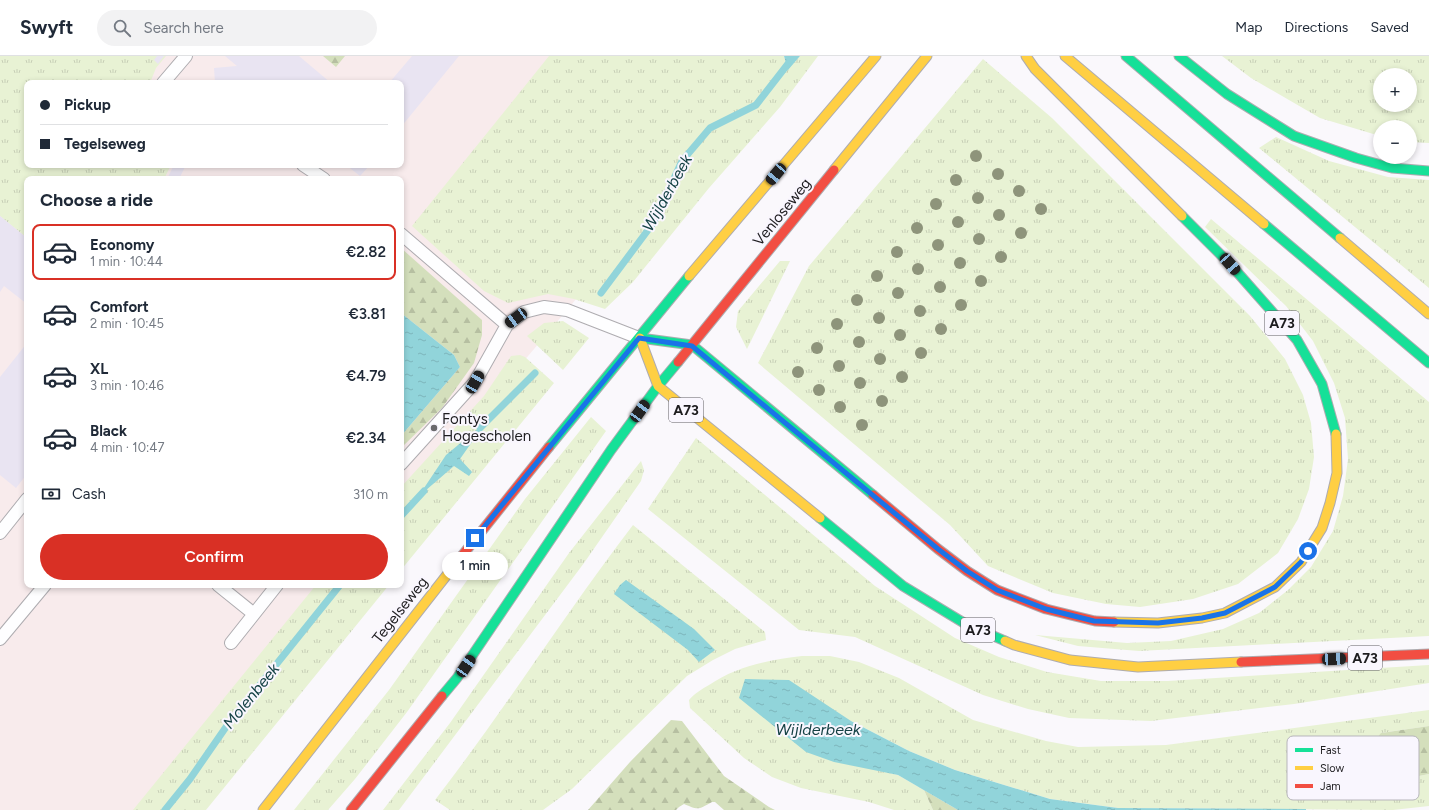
<!DOCTYPE html>
<meta charset="utf-8">
<style>
body{margin:0;font-family:Figtree,sans-serif;background:#f2f2f3;color:#1f2937;height:100vh;display:flex;flex-direction:column;font-size:15px;white-space:nowrap}
*{box-sizing:border-box;margin:0}
p{font-size:13px;color:#747a83}
.icon{flex:none;width:22px;height:22px;fill:none;stroke:currentColor;stroke-width:2;stroke-linecap:round;stroke-linejoin:round}
.map{position:relative;flex:1;overflow:hidden}
.details{position:absolute;left:24px;top:120px;width:380px;height:412px;display:flex;flex-direction:column;background:#fff;border-radius:8px;box-shadow:0 2px 6px #0003}
.details>*{flex:none}
.hud{position:absolute;left:24px;top:24px;width:380px;height:88px;border-radius:8px;box-shadow:0 2px 6px #0003;display:grid;align-content:center;height:88px;padding:0 16px;background:#fff}
.controls{position:absolute;left:1373px;top:12px;display:grid;gap:8px}
.controls a{display:grid;place-items:center;width:44px;height:44px;border-radius:50%;background:#fff;box-shadow:0 2px 6px #0003;font-size:20px}
.end{position:absolute;width:18px;height:18px;margin:-9px;border:5px solid #1a73e8;background:#fff;box-shadow:0 0 0 2px #fff}
.from{border-radius:50%}
.bubble{position:absolute;height:28px;border-radius:14px;background:#fff;box-shadow:0 2px 6px #0003;font-size:13px;font-weight:600;line-height:28px;text-align:center}
.car{position:absolute;width:12px;height:24px;margin:-12px -6px;border-radius:5px;box-shadow:0 0 3px 1px #0007;background:linear-gradient(#222 24%,#8ab4d8 0 40%,#222 0 76%,#8ab4d8 0 86%,#222 0)}
.hud b{display:flex;align-items:center;gap:14px;height:38px;font-size:15px}
.hud b+b{border-top:1px solid #e0e1e3}
.hud i{width:10px;height:10px;background:#1f2937}
ul{padding:0;list-style:none}
li{display:flex;align-items:center;gap:12px;height:56px;margin:0 8px 6px;padding:0 8px;border:2px solid transparent;border-radius:8px}
li div{flex:1}
li b{display:block;font-size:15px}
li em{font-style:normal;font-weight:600}
li.selected{border-color:#d93025}
li>.icon{width:36px;height:36px;stroke-width:1.5}
h2{padding:0 16px;font-size:18px;line-height:48px}
.pay{display:flex;align-items:center;gap:10px;height:44px;padding:0 16px;font-size:15px}
.pay p{margin-inline-start:auto}
.button{display:flex;gap:8px;margin-top:auto;padding:8px 16px}
.button a{flex:1;height:46px;border-radius:24px;background:#d93025;color:#fff;font-size:16px;font-weight:600;line-height:46px;text-align:center}
header{display:flex;align-items:center;gap:24px;box-sizing:border-box;height:56px;padding:0 20px;background:#fff;border-bottom:1px solid #e0e1e3}
header strong{font-size:19px}
nav{display:flex;gap:22px;margin-inline-start:auto;font-size:14px}
.search{width:280px;height:36px;background:#f2f2f3;display:flex;align-items:center;gap:10px;box-sizing:border-box;padding:0 14px;border-radius:22px;color:#747a83;font-size:15px}
.map>svg:first-child{display:block}
.education{fill:#f8ebec;fill-rule:evenodd}
.grass{fill:url(#grass-tufts);fill-rule:evenodd}
.forest{fill:url(#forest-firs)}
.water{fill:url(#water-ripples)}
.lines{fill:none;stroke-linecap:round;stroke-linejoin:round}
.stream{stroke:#91d4da;stroke-width:7}
.building{fill:#e9e4f2}
.lane-casing{stroke:#aeacb0;stroke-width:14}
.fast-casing{stroke:#aeacb0;stroke-width:11}
.slow-casing{stroke:#aeacb0;stroke-width:11}
.jam-casing{stroke:#aeacb0;stroke-width:11}
.lane{stroke:#fefeff;stroke-width:12}
.fast{stroke:#16e098;stroke-width:9}
.slow{stroke:#ffcf43;stroke-width:9}
.jam{stroke:#f24e42;stroke-width:9}
.tree{fill:#8e947b}
.route{stroke:#1a73e8;stroke-width:5}
.poi-dot{fill:#6a696c;stroke:#f9f6fe;stroke-width:1.5}
.labels{text-anchor:middle;dominant-baseline:central;stroke-width:4;stroke-linejoin:round;paint-order:stroke}
.shield{fill:#f9f6fe;stroke:#5f5d62;stroke-width:1}
.shield-label{font-size:14px;font-weight:bold;fill:#1d1c1f}
.street-label{font-size:15px;fill:#1d1c1f;stroke:#f9f6fe}
.poi-label{font-size:15px;fill:#1d1c1f;stroke:#f9f6fe;text-anchor:start}
.water-label{font-size:16px;font-style:italic;fill:#154245;stroke:#f9f6fe}
.key{fill:#f9f6fe;stroke:#b7b5bb;stroke-width:1}
.key-label{font-size:11px;fill:#1d1c1f}
</style>
<header>
<strong>Swyft</strong>
<div class="search"><svg class="icon" aria-label="search" viewBox="0 0 24 24"><circle cx="10" cy="10" r="6"/><path d="M15 15l6 6"/></svg>Search here</div>
<nav><a>Map</a><a>Directions</a><a>Saved</a></nav>
</header>
<div class="map">
<svg width="1429" height="754" viewBox="0 0 1429 754">
<defs>
<pattern id="grass-tufts" width="24" height="20" patternUnits="userSpaceOnUse"><rect width="24" height="20" fill="#e8f2d4"/><path d="M3 7l-1-3M5 7V3M7 7l1-3M15 17l-1-3M17 17v-4M19 17l1-3" fill="none" stroke="#c7cfb6"/></pattern>
<pattern id="forest-firs" width="22" height="20" patternUnits="userSpaceOnUse"><rect width="22" height="20" fill="#d4dfbc"/><path d="M5 1l3.5 6h-7zM16 11l3.5 6h-7z" fill="#b6bfa1"/></pattern>
<pattern id="water-ripples" width="26" height="14" patternUnits="userSpaceOnUse"><rect width="26" height="14" fill="#91d4da"/><path d="M2 4q2-2 4 0t4 0M15 11q2-2 4 0t4 0" fill="none" stroke="#7db5bb"/></pattern>
</defs>
<rect width="100%" height="100%" fill="#faf8fc"/>
<path class="education" d="M0,0H768L773,5L567,254L401,450V123H27V529H334L144,754H0ZM27,27H401V109H27Z"/>
<path class="grass" d="M0,0H166L156,12L150,27H27V109H171L164,123H27V182L0,160Z
M549,0H784L788,13L800,0H818L780,51L709,132L633,226L605,253L574,243L548,238L508,247L484,235L412,170Z
M1222,0H1429V87L1410,86V71H1380V80L1320,62L1251,22ZM1380,19H1410V49H1380Z
M983,3L1052,62L1250,260L1285,303L1303,339L1311,367L1314,401L1309,433L1298,463L1278,497L1238,528L1193,543L1140,551L1106,548L1053,537L988,510L950,469L758,307L809,210Z
M1276,81L1329,105L1388,121L1429,124V232L1259,92Z
M1211,163L1429,346V580L1139,595L1078,590L1035,579L1127,587L1171,585L1223,573L1259,557L1288,534L1311,511L1333,475L1343,440L1348,403L1345,362L1334,327L1313,285L1286,250L1205,171Z
M780,205H790L747,293L736,271L738,255Z
M563,265L589,282L563,314L527,280L544,267Z
M520,299L525,301L554,327L401,514V431L484,340L511,300Z
M591,361L606,375L407,656L355,723L328,754H294L389,634L525,443Z
M696,382L875,530L955,582L999,601L1047,616L1101,625H1168L1429,609V627L1294,648L1151,665L1069,662L1028,653L983,639L855,581L799,574L648,453Z
M641,405L644,414L641,425L584,507L399,754H383L450,667L569,497Z
M633,469L765,576L766,584L735,593L713,604L687,620L572,733L543,754H450L435,744C504,655 564,559 633,469Z
M316,529H389L206,754H133Z
M802,600H830L859,606L899,622L973,664L1046,685L1078,691L1166,689L1429,654V670L1381,677L1404,723L1429,718V750L1393,754L1118,752L1050,743L955,714L909,695L851,665L874,713L898,719L924,734L933,754H894L869,746L801,732L772,721L744,702L690,652L689,644C695,637 702,633 709,629C737,610 769,604 802,600Z"/>
<path class="forest" d="M323,0H345L336,11Z
M401,192L482,264V279L474,307L442,352L401,392V380L460,311L454,299L401,257Z
M671,664L682,665L724,720L769,751L775,754H724L715,746H712C698,754 698,754 684,748L679,751L676,754H588L630,706Z
M1429,670V718L1404,723L1390,722L1367,713V694L1381,677Z
M924,734L958,754H933Z"/>
<path class="water" d="M784,0H800L788,14Z
M401,257L454,299L460,311L401,380Z
M486,366L460,403L472,416L469,420L454,410L418,441L446,399Z
M626,524L694,573L715,594L699,606L688,594L614,538L620,529Z
M745,623L789,624L851,665L909,695L955,714L1050,743L1118,752L1306,753V754H958L898,719L834,706L806,696L739,642Z"/>
<g class="lines">
<path class="stream" d="M601,237L654,166L682,105L710,72L756,49L794,0
M480,372L535,317
M401,460L424,435
M165,754L190,723L226,671L340,529"/>
</g>
<path class="building" d="M157,0H164L158,8L154,4Z
M225,0H299L331,27H215L214,12L237,10Z
M412,0H459L401,71V27H389Z
M174,109H186L179,123H167Z
M346,109H370L360,120Z
M0,160L27,182V248L4,230L0,236Z
M27,287V418L16,432L0,419V321Z"/>
<g class="lines">
<defs>
<path id="lane" d="M163,27L186,0
M303,109L324,123
M401,178L507,269
M401,408L475,326L507,269L524,256L544,251L567,254L639,282
M0,477L27,443
M218,529L254,558
M0,583L45,529
M231,587L277,529"/>
<path id="fast" d="M1126,0L1340,182
M1179,0L1227,38L1294,80L1356,102L1392,112L1429,115
M1182,160L1230,208L1297,284L1322,328L1336,378
M1264,168L1429,307
M640,282L692,289L873,439
M549,391L689,220
M820,462L903,530L964,567L1005,585
M442,640L457,622L611,394L658,330L678,306"/>
<path id="slow" d="M1026,0L1035,13L1182,160
M1065,0L1264,168
M834,114L927,0
M1340,182L1429,258
M689,220L876,0
M640,282L658,330L820,462
M1114,566L1158,567L1202,562L1225,557L1275,531L1301,506L1322,472L1330,447L1337,417L1336,378
M1005,585L1014,589L1070,604L1138,611L1241,606
M263,754L457,506"/>
<path id="jam" d="M678,306L834,114
M873,439L938,493L967,515L997,534L1046,553L1095,565L1114,566
M457,506L549,391
M1241,606L1429,598
M351,754L442,640"/>
</defs>
<use href="#lane" class="lane-casing"/>
<use href="#fast" class="fast-casing"/>
<use href="#slow" class="slow-casing"/>
<use href="#jam" class="jam-casing"/>
<use href="#lane" class="lane"/>
<use href="#fast" class="fast"/>
<use href="#slow" class="slow"/>
<use href="#jam" class="jam"/>
</g>
<g class="tree">
<circle cx="976" cy="100" r="6"/>
<circle cx="998" cy="118" r="6"/>
<circle cx="956" cy="124" r="6"/>
<circle cx="1019" cy="135" r="6"/>
<circle cx="978" cy="142" r="6"/>
<circle cx="936" cy="148" r="6"/>
<circle cx="1041" cy="153" r="6"/>
<circle cx="999" cy="159" r="6"/>
<circle cx="958" cy="166" r="6"/>
<circle cx="917" cy="172" r="6"/>
<circle cx="1021" cy="177" r="6"/>
<circle cx="979" cy="183" r="6"/>
<circle cx="938" cy="189" r="6"/>
<circle cx="897" cy="196" r="6"/>
<circle cx="1001" cy="201" r="6"/>
<circle cx="960" cy="207" r="6"/>
<circle cx="918" cy="213" r="6"/>
<circle cx="877" cy="220" r="6"/>
<circle cx="981" cy="225" r="6"/>
<circle cx="940" cy="231" r="6"/>
<circle cx="898" cy="237" r="6"/>
<circle cx="857" cy="244" r="6"/>
<circle cx="961" cy="249" r="6"/>
<circle cx="920" cy="255" r="6"/>
<circle cx="879" cy="262" r="6"/>
<circle cx="837" cy="268" r="6"/>
<circle cx="941" cy="273" r="6"/>
<circle cx="900" cy="279" r="6"/>
<circle cx="859" cy="286" r="6"/>
<circle cx="817" cy="292" r="6"/>
<circle cx="921" cy="297" r="6"/>
<circle cx="880" cy="303" r="6"/>
<circle cx="839" cy="310" r="6"/>
<circle cx="798" cy="316" r="6"/>
<circle cx="902" cy="321" r="6"/>
<circle cx="860" cy="327" r="6"/>
<circle cx="819" cy="334" r="6"/>
<circle cx="882" cy="345" r="6"/>
<circle cx="840" cy="351" r="6"/>
<circle cx="862" cy="369" r="6"/>
</g>
<g class="lines">
<path class="route" d="M475,482L639,282L692,290L938,493L967,515L997,534L1046,553L1094,565L1158,567L1202,562L1225,557L1275,531L1301,506L1308,495"/>
</g>
<circle class="poi-dot" cx="434" cy="372" r="4"/>
<g class="labels">
<g class="shield">
<rect x="1265" y="255" width="34" height="24" rx="3"/>
<rect x="669" y="342" width="34" height="24" rx="3"/>
<rect x="961" y="562" width="34" height="24" rx="3"/>
<rect x="1348" y="590" width="34" height="24" rx="3"/>
</g>
<g class="shield-label">
<text x="1282" y="267">A73</text>
<text x="686" y="354">A73</text>
<text x="978" y="574">A73</text>
<text x="1365" y="602">A73</text>
</g>
<g class="street-label">
<text transform="translate(782 156) rotate(-51)">Venloseweg</text>
<text transform="translate(400 554) rotate(-52)">Tegelseweg</text>
</g>
<g class="poi-label">
<text x="442" y="363">Fontys<tspan x="442" dy="17">Hogescholen</tspan></text>
</g>
<g class="water-label">
<text transform="translate(667 137) rotate(-61)">Wijlderbeek</text>
<text transform="translate(251 640) rotate(-51)">Molenbeek</text>
<text x="818" y="673">Wijlderbeek</text>
</g>
</g>
<rect x="1287" y="680" width="132" height="64" rx="6" class="key"/>
<rect x="1295" y="692" width="18" height="4" fill="#16e098"/>
<rect x="1295" y="710" width="18" height="4" fill="#ffcf43"/>
<rect x="1295" y="728" width="18" height="4" fill="#f24e42"/>
<g class="key-label">
<text x="1320" y="698">Fast</text>
<text x="1320" y="716">Slow</text>
<text x="1320" y="734">Jam</text>
</g>
</svg>
<div class="controls">
<a>+</a>
<a>−</a>
</div>
<i class="end from" style="left:1308px;top:495px"></i>
<i class="end" style="left:475px;top:482px"></i>
<div class="bubble" style="left:442px;top:496px;width:66px">1 min</div>
<i class="car" style="left:776px;top:118px;rotate:220deg"></i>
<i class="car" style="left:1230px;top:208px;rotate:139deg"></i>
<i class="car" style="left:516px;top:262px;rotate:234deg"></i>
<i class="car" style="left:475px;top:326px;rotate:30deg"></i>
<i class="car" style="left:640px;top:355px;rotate:36deg"></i>
<i class="car" style="left:1334px;top:603px;rotate:87deg"></i>
<i class="car" style="left:466px;top:610px;rotate:34deg"></i>
<div class="hud">
<b><i class="from"></i>Pickup</b>
<b><i></i>Tegelseweg</b>
</div>
<section class="details">
<h2>Choose a ride</h2>
<ul>
<li class="selected"><svg class="icon" aria-label="car" viewBox="0 0 24 24"><path d="M5 17H2v-5l4-1 3-4h7l3 4 3 1v5h-3M9 17h6M6 11h13"/><circle cx="7" cy="17" r="2"/><circle cx="17" cy="17" r="2"/></svg><div><b>Economy</b><p>1 min · 10:44</p></div><em>€2.82</em></li>
<li><svg class="icon" aria-label="car" viewBox="0 0 24 24"><path d="M5 17H2v-5l4-1 3-4h7l3 4 3 1v5h-3M9 17h6M6 11h13"/><circle cx="7" cy="17" r="2"/><circle cx="17" cy="17" r="2"/></svg><div><b>Comfort</b><p>2 min · 10:45</p></div><em>€3.81</em></li>
<li><svg class="icon" aria-label="car" viewBox="0 0 24 24"><path d="M5 17H2v-5l4-1 3-4h7l3 4 3 1v5h-3M9 17h6M6 11h13"/><circle cx="7" cy="17" r="2"/><circle cx="17" cy="17" r="2"/></svg><div><b>XL</b><p>3 min · 10:46</p></div><em>€4.79</em></li>
<li><svg class="icon" aria-label="car" viewBox="0 0 24 24"><path d="M5 17H2v-5l4-1 3-4h7l3 4 3 1v5h-3M9 17h6M6 11h13"/><circle cx="7" cy="17" r="2"/><circle cx="17" cy="17" r="2"/></svg><div><b>Black</b><p>4 min · 10:47</p></div><em>€2.34</em></li>
</ul>
<div class="pay"><svg class="icon" aria-label="cash" viewBox="0 0 24 24"><path d="M3 7h18v10H3z"/><circle cx="12" cy="12" r="2"/></svg>Cash<p>310 m</p></div>
<div class="button"><a>Confirm</a></div>
</section>
</div>
